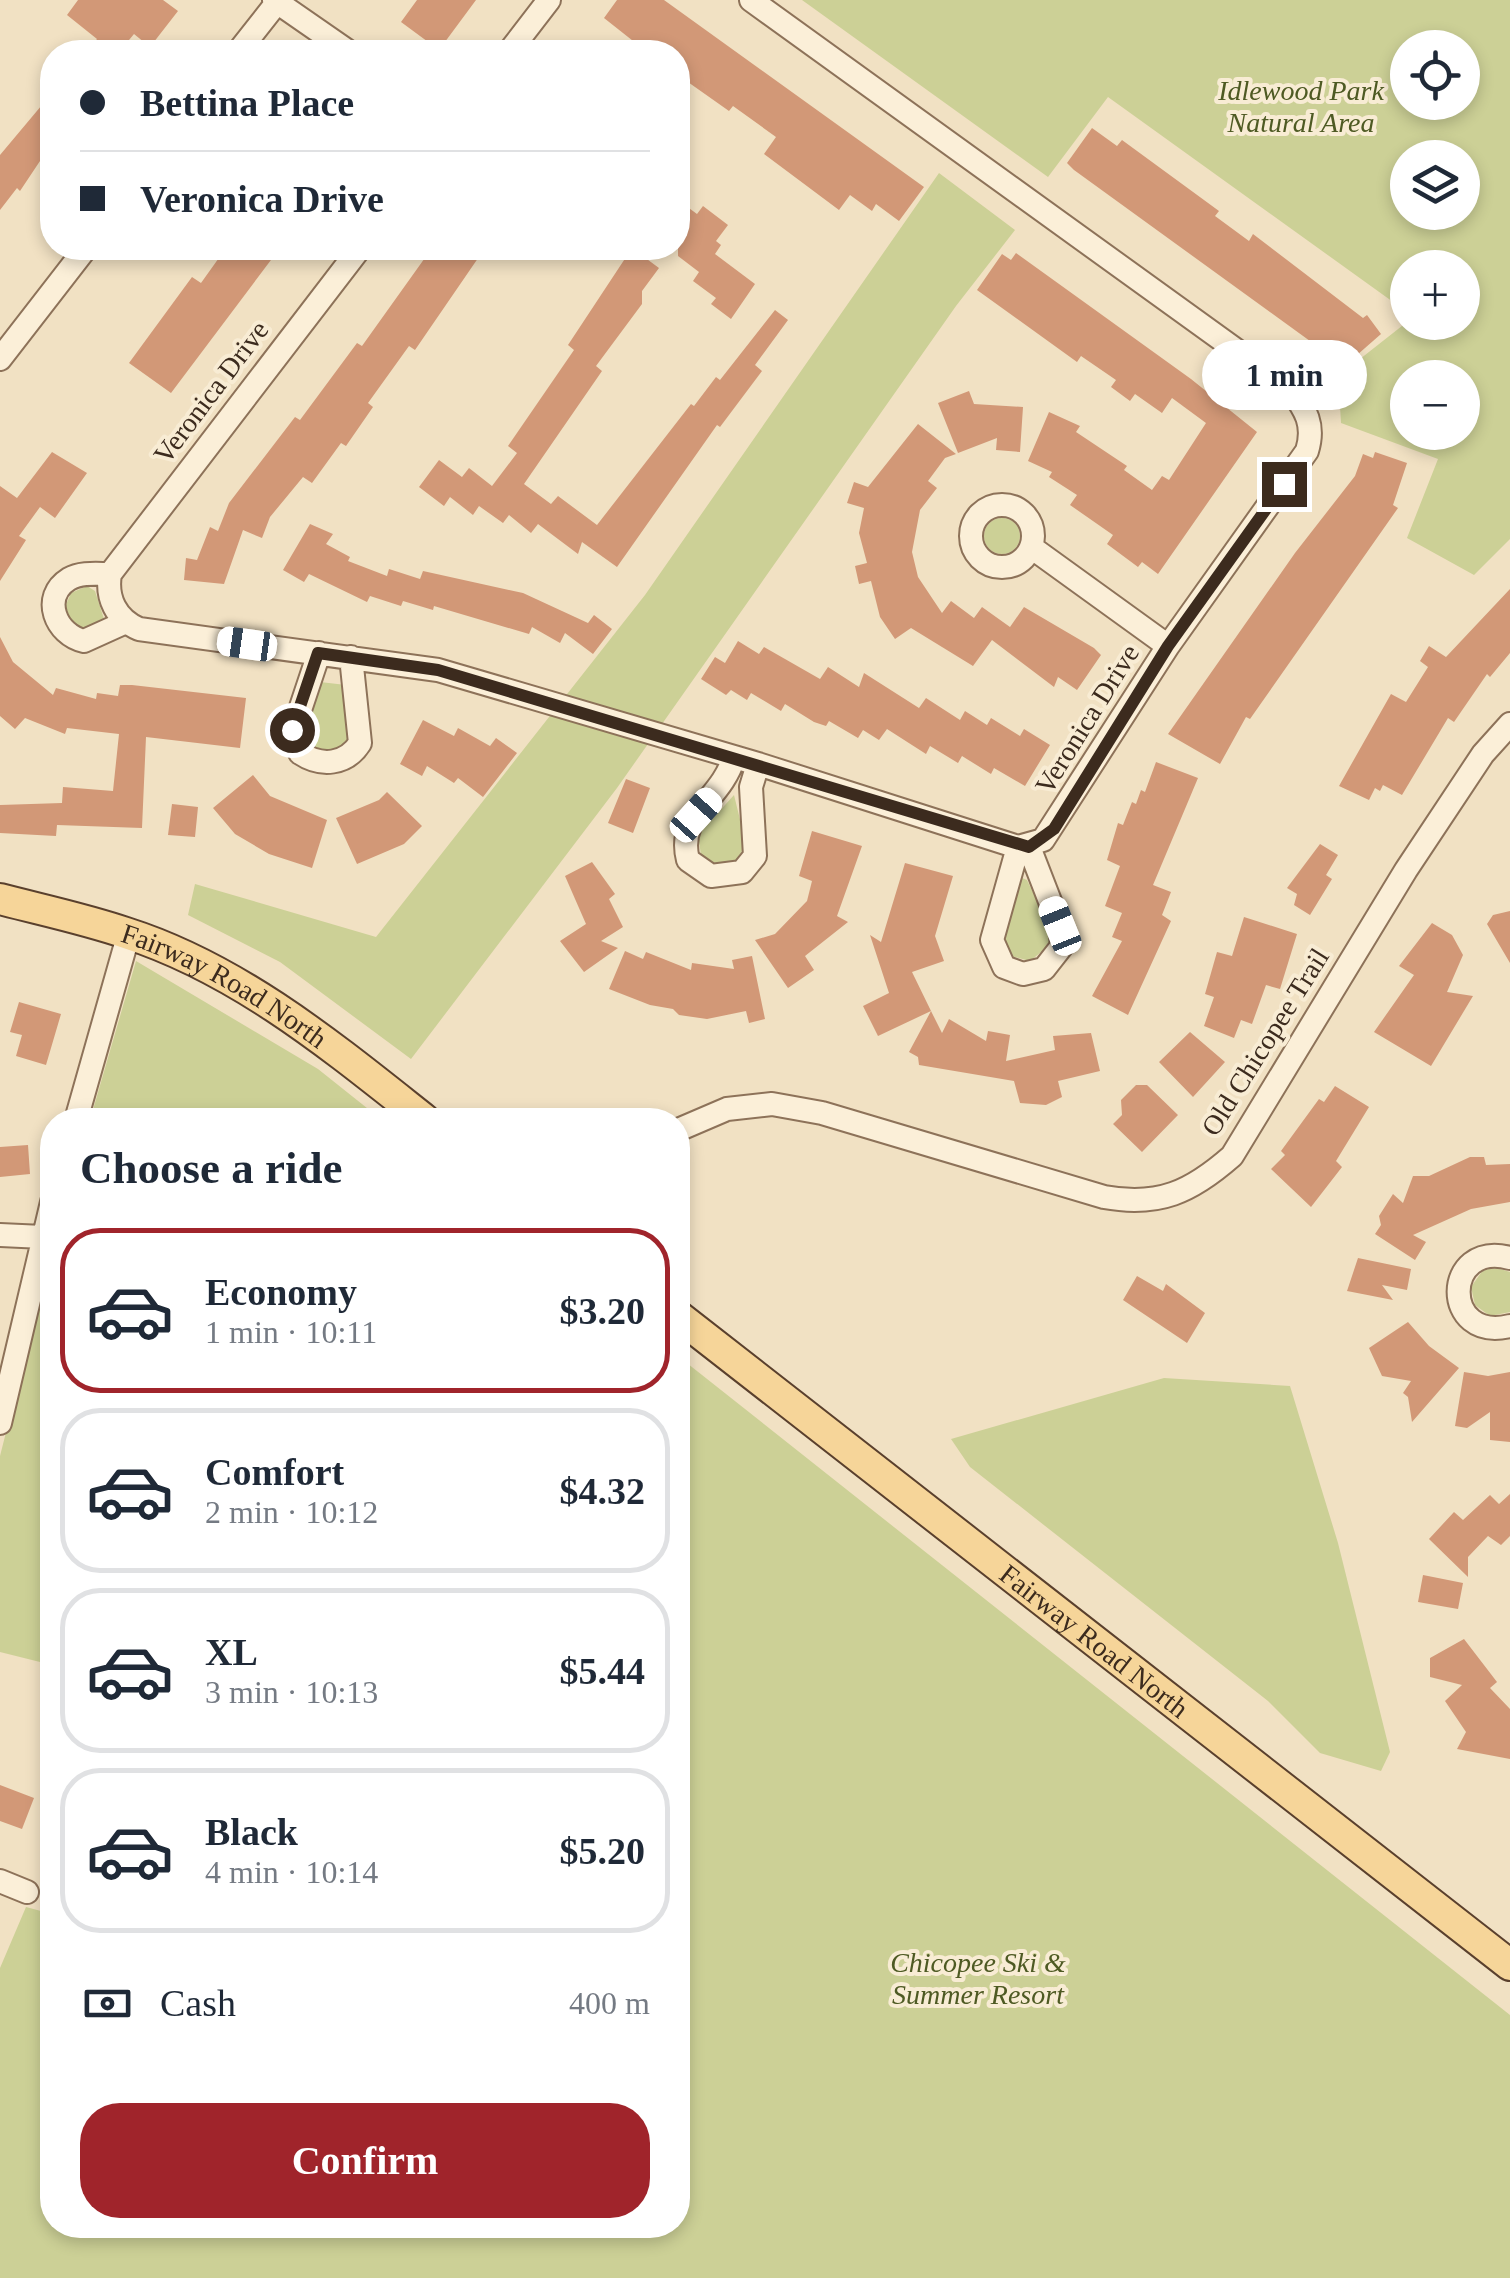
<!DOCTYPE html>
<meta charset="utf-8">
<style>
body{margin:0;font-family:Georgia,serif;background:#f2f2f3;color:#1f2937;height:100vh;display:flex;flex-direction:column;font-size:38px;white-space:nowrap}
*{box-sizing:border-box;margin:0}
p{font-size:32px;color:#747a83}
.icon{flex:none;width:55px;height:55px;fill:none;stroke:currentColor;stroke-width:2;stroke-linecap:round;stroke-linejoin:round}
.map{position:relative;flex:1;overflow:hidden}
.drawer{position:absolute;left:40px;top:1108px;width:650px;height:1130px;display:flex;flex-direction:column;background:#fff;border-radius:40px;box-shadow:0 5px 15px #0003}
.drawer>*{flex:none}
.banner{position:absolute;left:40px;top:40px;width:650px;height:220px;border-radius:40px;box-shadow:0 5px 15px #0003;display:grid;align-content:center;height:220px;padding:0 40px;background:#fff}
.tools{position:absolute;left:1390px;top:30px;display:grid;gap:20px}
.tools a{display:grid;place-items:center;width:90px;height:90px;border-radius:50%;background:#fff;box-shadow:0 5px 15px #0003;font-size:50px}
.end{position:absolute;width:45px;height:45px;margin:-22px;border:12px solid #3c2b1e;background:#fff;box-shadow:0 0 0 5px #fff}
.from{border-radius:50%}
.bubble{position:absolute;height:70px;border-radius:35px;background:#fff;box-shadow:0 5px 15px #0003;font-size:32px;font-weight:700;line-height:70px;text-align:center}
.car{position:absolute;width:30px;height:60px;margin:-30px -15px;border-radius:12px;box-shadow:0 0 8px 2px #0007;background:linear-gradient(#fff 24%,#345 0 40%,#fff 0 76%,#345 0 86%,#fff 0)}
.banner b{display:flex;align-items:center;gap:35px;height:95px;font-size:38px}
.banner b+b{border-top:2px solid #e0e1e3}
.banner i{width:25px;height:25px;background:#1f2937}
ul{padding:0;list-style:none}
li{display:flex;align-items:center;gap:30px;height:165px;margin:0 20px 15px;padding:0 20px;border:5px solid #e0e1e3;border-radius:40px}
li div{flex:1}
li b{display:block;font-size:38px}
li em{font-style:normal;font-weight:700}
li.on{border-color:#a0242b}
li>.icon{width:90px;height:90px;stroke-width:1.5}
h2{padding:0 40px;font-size:45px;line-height:120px}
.pay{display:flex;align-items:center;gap:25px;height:110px;padding:0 40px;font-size:38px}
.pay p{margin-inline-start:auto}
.primary-button{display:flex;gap:20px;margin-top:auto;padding:20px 40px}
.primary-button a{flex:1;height:115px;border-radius:40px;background:#a0242b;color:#fff;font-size:40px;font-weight:700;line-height:115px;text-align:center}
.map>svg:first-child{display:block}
.green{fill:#ccd096;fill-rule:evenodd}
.building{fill:#d29877}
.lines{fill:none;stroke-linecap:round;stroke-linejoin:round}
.minor-casing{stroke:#8d7259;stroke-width:26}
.major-casing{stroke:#5a402d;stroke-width:34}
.minor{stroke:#fbefd8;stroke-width:22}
.major{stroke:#f6d599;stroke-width:30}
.route{stroke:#3c2b1e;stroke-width:12}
.labels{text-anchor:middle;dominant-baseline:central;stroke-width:8;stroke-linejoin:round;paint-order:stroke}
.park-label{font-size:28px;font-style:italic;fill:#4e5a23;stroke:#f8ecd4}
.street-label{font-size:28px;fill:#3c2b1e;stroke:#f8ecd4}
</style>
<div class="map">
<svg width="1510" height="2278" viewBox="0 0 1510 2278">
<rect width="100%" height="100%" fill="#f1e1c3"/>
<path class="green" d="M802,0H1510V539L1474,575L1407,538L1438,459L1341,423L1340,406L1327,385L1407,322H1462V268H1408L1407,312L1108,97L1048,177ZM1408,48H1462V102H1408ZM1408,158H1462V212H1408ZM1408,378H1462V432H1408Z
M939,173L1015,230L956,306L617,788L411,1059L280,962L188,915L195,884L376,937L645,595Z
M984 536a18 18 0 1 1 36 0a18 18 0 1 1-36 0Z
M87,586L95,591L104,619L85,629L71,623L65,607L71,593Z
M320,682L346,685L349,741L331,752L314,748L303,732Z
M734,795L746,844L735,863L715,865L701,855L698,835Z
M1022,878L1027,880L1049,926L1051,944L1030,961L1011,956L1003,936Z
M136,961L318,1069L382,1120H90Z
M52,1251V1665L0,1652V1456Z
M1497,1268L1510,1272V1312L1490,1316L1475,1305L1471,1287L1483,1270Z
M678,1356L1510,2015V2278H0V1968L26,1907L52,1914V2225H678Z
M1164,1378L1290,1386L1338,1543L1390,1752L1381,1771L1320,1753L1268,1701L970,1467L951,1439Z"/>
<path class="building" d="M78,0H163L178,11L150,47L134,34L119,52H87L97,39L67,15Z
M417,0H476L439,50L401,22Z
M617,0H664L924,187L899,221L876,204L872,211L850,195L839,210L764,154L776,137L733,106L729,111L678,75V52H647L604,18Z
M52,93V143L20,191L17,188L0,210V155Z
M1092,128L1117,146L1122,140L1219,211L1215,216L1249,241L1253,234L1363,318L1367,315L1381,334L1341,369L1332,357L1074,170L1067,163Z
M678,200L697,214L703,206L728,225L716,241L721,245L715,254L755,284L731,319L711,304L716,298L693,281L699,272L678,256Z
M226,248H280L171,393L129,363L192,277L201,283Z
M432,248H485L415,350L409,346L368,403L373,407L346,446L341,443L312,483L303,477L270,517L262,538L243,530L224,584L184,580L186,558L197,560L210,527L218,531L229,503L295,417L300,420L357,343L362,346Z
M632,248L659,268L642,291V304L596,366L602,371L524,484L551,504L558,496L597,525L691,404L694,406L716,377L720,380L775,310L788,320L755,365L762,371L720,427L717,425L617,567L582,542L578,554L538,524L531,533L509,515L503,523L479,506L473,515L450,497L444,506L419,487L439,460L462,477L469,468L492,486L517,453L508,446L574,350L568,345Z
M1016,253L1191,379L1257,432L1158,574L1142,562L1138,567L1107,544L1113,535L1070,505L1077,495L1049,477L1052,472L1028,461L1049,412L1080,426L1076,432L1127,466L1124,470L1152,490L1162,476L1169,480L1206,423L1172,398L1162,413L1135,394L1130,401L1111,387L1116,380L1081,356L1077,362L977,290L1002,254L1011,260Z
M969,391L974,404L1023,407L1020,452L996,450L997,438L958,453L938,403Z
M918,424L956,454L945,458L928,481L937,488L920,510L912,552L918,577L942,613L951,601L974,618L982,607L1010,627L1024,607L1094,648L1101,655L1077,690L1058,677L1054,687L992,640L973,666L911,628L895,639L880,617L871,581L859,584L855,566L867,563L859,533L864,508L847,503L854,482L868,487Z
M52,452L87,473L55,518L40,507L19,536L26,540L0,581V486L17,498Z
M1375,452L1407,463L1393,505L1398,508L1250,719L1246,717L1220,764L1168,734L1295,553L1355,476L1363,454L1373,458Z
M310,524L333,534L326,544L350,557L348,561L387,576L389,569L420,579L423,571L523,593L588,623L594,615L612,629L593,654L565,633L560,643L532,627L529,634L434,606L433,610L403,601L401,606L370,596L367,602L309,574L304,582L283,570Z
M1510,589V653L1490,677L1487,674L1454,722L1448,718L1402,795L1383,785L1380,791L1375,788L1369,800L1339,786L1391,694L1406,702L1428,667L1420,661L1429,646L1446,657Z
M0,637L13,662L53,695L56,688L96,699L97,693L118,696L120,685H132L246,698L240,748L146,737L142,828L57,825L56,836L0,833V805L62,803L63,787L113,791L119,734L67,728L65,734L25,718L15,729L0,716Z
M738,641L759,654L764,647L820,679L828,667L859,687L864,673L919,708L926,698L960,720L965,711L987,725L991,718L1020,736L1024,729L1050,745L1025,786L994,768L991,774L962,756L958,763L930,746L926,754L887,729L879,740L863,730L858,738L829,721L826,726L814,722L785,704L781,711L751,693L747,700L731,690L726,695L701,679L715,657L725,663Z
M423,720L454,736L458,728L490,746L496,738L517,753L483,797L458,778L454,783L427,766L422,776L400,764Z
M1156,762L1198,778L1153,885L1171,892L1162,915L1171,921L1128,1015L1092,996L1122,941L1112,937L1122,913L1105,906L1120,866L1107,860L1118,823L1123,825L1132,802L1136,804L1141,790L1145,792Z
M253,775L270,796L327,820L312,868L269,854L235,834L213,808Z
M626,779L650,788L633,833L608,823Z
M387,792L422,826L404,844L357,864L336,818L379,800Z
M172,804L198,807L195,837L168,835Z
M812,831L862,846L837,916L848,922L805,956L814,970L788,988L755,940L775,934L807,901L812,881L799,876Z
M1320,844L1338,855L1326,875L1332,879L1310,915L1294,905L1297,894L1287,888Z
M592,862L615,894L609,899L623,927L601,941L618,948L584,972L560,941L586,924L565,876Z
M905,863L953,876L935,936L944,961L912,972L931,1011L878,1036L863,1006L889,993L870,935L881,942Z
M1510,911V963L1487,924L1493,915Z
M1244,917L1297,934L1280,989L1266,985L1252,1024L1241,1020L1234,1038L1204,1026L1214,997L1205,994L1217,952L1232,956Z
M1432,923L1452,935L1463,955L1447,992L1473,996L1431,1066L1374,1032L1414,975L1399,966Z
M625,951L643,959L646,952L691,970L692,963L734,969L732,960L752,956L765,1019L749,1023L746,1011L707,1019L679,1015L673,1009L650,1005L609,989Z
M19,1002L61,1014L46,1065L16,1056L22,1035L10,1032Z
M931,1011L942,1033L949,1019L986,1041L988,1031L1010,1035L1006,1061L1055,1050L1053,1036L1091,1033L1100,1071L1058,1081L1062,1097L1046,1105L1020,1103L1014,1081L919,1065L918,1057L909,1052Z
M1190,1032L1225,1062L1193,1097L1159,1062Z
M1136,1085H1147L1178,1115L1142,1152L1113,1124L1122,1115L1121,1100Z
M1335,1086L1369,1107L1336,1161L1342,1167L1311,1207L1271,1169L1285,1155L1281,1151L1319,1099L1324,1102Z
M28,1145L30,1174L0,1177V1147Z
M1470,1157H1484L1486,1165L1510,1164V1202L1471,1209L1413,1235L1426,1242L1415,1260L1375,1234L1381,1225L1379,1216L1393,1194L1403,1203L1413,1176H1429Z
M1358,1258L1411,1269L1407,1290L1382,1285L1393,1300L1347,1291Z
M1137,1276L1163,1291L1166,1284L1205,1313L1187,1343L1123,1300Z
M1408,1322L1429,1346L1459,1368L1412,1422L1408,1397L1403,1393L1411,1381L1382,1376L1369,1348Z
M1464,1372L1488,1376L1510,1372V1442L1490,1440V1412L1467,1428L1455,1426Z
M1510,1494V1536L1501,1545L1488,1536L1468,1557V1577L1429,1539L1454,1512L1463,1520L1490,1495L1499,1504Z
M1423,1575L1463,1583L1458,1609L1418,1602Z
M1464,1639L1497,1682L1490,1688L1510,1709V1759L1457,1749L1466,1732L1445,1701L1462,1685L1430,1677V1658Z
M0,1785L34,1798L22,1829L0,1821Z"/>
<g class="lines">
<defs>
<path id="minor" d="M274,0L349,52
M238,52L279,0
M509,52L549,0
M360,248L110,574C106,598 116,619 139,629L438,670L758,764L1018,847L1043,840L1168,646L1307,451C1315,425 1306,410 1290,389L751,0
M0,359L86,248
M971 536a31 31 0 1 1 62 0a31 31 0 1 1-62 0Z
M1031,547L1168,646
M110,574C97,574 81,572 69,579C40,597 56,635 84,641L126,622
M319,653L292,734L300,753C321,767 346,765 360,743L351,657
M734,757C721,801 676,814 688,860L711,876L742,872L755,856L751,787L758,764
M1018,847L992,940L1004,967L1023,974L1044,969L1062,946L1060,927L1029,847
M76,1120L129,933
M678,1130L727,1109L772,1104L822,1113L1104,1197C1159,1207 1191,1192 1232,1156L1406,870L1483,754L1510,724
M0,1235L43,1237
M1510,1258C1442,1240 1441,1343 1510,1326
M0,1423L52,1202
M0,1881L27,1892"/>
<g id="major">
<path id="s1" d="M0,899C42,910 85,919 126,933C239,969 334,1048 425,1120"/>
<path id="s2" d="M678,1316L1510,1965"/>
</g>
</defs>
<use href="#minor" class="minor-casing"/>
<use href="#major" class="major-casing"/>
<use href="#minor" class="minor"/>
<use href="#major" class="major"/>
</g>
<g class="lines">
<path class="route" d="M292,730L318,653L438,670L1029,847L1054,829L1168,646L1284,484"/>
</g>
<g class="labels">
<g class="park-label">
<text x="1301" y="90">Idlewood Park<tspan x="1301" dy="32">Natural Area</tspan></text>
<text x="978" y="1962">Chicopee Ski &amp;<tspan x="978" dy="32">Summer Resort</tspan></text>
</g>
<g class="street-label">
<text transform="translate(211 392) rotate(-53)">Veronica Drive</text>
<text transform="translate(1087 719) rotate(-58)">Veronica Drive</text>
<text stroke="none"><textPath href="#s1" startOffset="242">Fairway Road North</textPath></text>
<text transform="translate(1265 1042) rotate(-58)">Old Chicopee Trail</text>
<text stroke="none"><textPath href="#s2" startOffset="528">Fairway Road North</textPath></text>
</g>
</g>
</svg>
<div class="tools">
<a><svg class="icon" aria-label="locate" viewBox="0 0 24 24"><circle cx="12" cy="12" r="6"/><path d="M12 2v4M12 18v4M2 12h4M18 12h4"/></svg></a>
<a><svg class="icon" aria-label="layers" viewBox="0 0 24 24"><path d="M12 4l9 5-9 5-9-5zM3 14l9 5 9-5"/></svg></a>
<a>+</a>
<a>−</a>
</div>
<i class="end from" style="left:292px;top:730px"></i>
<i class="end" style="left:1284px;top:484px"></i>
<div class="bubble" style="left:1202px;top:340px;width:165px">1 min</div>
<i class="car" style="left:247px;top:644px;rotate:278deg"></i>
<i class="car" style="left:696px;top:815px;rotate:42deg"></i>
<i class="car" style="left:1060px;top:926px;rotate:338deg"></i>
<div class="banner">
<b><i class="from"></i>Bettina Place</b>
<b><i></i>Veronica Drive</b>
</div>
<section class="drawer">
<h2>Choose a ride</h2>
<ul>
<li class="on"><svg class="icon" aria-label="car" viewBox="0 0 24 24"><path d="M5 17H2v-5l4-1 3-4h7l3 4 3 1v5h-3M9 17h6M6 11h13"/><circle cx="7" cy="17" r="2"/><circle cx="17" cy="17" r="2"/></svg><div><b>Economy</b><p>1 min · 10:11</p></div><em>$3.20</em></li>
<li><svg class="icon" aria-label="car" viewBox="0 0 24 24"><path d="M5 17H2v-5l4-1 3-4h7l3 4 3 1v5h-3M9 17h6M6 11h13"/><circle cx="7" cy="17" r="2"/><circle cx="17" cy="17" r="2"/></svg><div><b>Comfort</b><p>2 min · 10:12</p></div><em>$4.32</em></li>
<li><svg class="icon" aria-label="car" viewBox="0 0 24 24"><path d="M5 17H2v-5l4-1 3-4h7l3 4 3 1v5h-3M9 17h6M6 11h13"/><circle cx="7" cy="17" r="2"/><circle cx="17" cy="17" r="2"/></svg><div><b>XL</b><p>3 min · 10:13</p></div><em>$5.44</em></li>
<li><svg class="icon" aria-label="car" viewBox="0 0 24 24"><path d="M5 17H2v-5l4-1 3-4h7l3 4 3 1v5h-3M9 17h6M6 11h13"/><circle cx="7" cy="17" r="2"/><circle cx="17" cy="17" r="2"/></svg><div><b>Black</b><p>4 min · 10:14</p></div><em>$5.20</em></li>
</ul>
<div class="pay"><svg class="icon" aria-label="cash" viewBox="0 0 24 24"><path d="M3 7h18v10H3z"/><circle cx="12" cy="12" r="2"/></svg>Cash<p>400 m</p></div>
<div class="primary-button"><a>Confirm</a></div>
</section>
</div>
